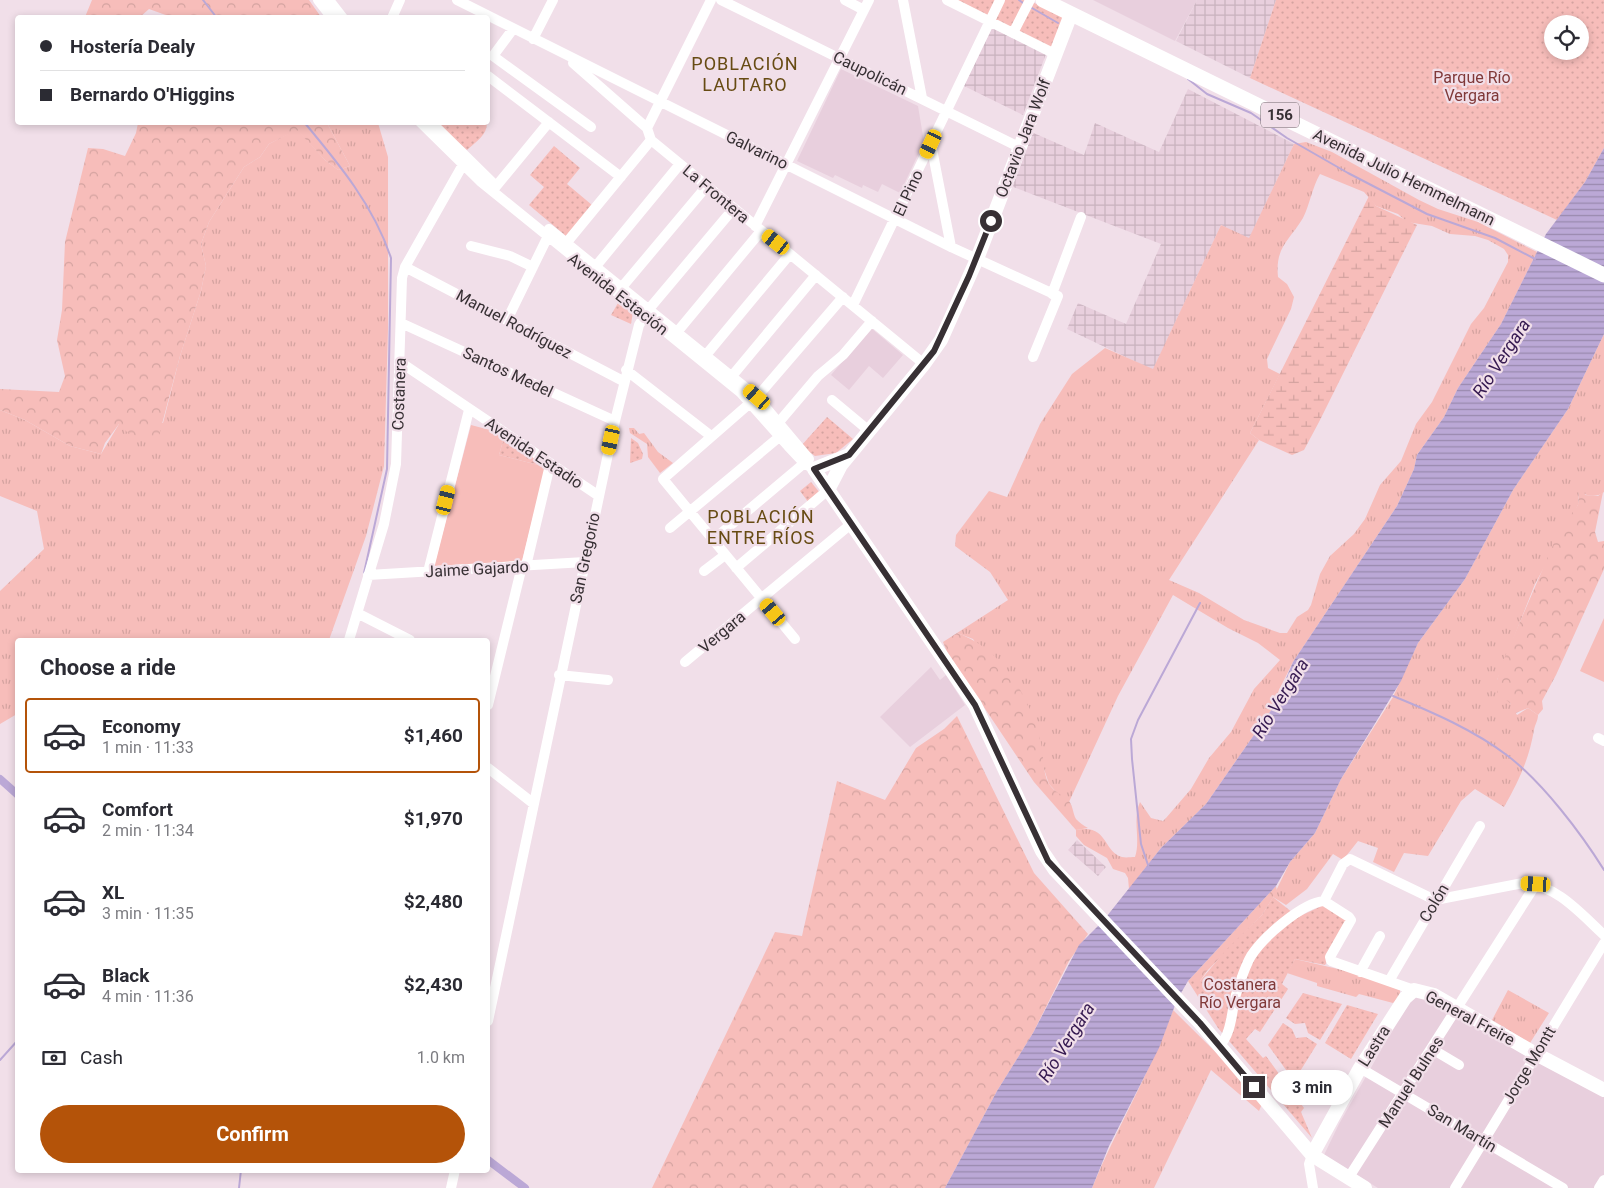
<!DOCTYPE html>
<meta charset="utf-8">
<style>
body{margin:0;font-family:Roboto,sans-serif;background:#f7f7f7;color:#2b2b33;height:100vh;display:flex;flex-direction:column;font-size:19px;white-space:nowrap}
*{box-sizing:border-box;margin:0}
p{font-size:16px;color:#7c7c81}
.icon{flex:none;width:28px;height:28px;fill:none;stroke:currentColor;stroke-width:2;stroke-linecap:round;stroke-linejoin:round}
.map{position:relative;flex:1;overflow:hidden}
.sheet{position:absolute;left:15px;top:638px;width:475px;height:535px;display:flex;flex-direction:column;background:#fff;border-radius:5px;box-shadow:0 2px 8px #0003}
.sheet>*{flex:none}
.guide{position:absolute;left:15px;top:15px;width:475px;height:110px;border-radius:5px;box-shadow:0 2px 8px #0003;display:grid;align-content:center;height:110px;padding:0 25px;background:#fff}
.fabs{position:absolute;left:1544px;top:15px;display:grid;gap:10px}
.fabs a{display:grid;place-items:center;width:45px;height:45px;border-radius:50%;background:#fff;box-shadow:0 2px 8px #0003;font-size:25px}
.end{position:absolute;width:22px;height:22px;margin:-11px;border:6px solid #373034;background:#fff;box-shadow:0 0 0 2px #fff}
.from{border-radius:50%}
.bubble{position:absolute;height:35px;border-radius:18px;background:#fff;box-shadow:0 2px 8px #0003;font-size:16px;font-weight:700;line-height:35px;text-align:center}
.car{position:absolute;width:15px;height:30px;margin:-15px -8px;border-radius:6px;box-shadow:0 0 4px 1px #0007;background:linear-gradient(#f5c518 24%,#345 0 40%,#f5c518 0 76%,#345 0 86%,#f5c518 0)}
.guide b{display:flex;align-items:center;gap:18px;height:48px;font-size:19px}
.guide b+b{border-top:1px solid #e1e1e2}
.guide i{width:12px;height:12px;background:#2b2b33}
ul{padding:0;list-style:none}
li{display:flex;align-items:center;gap:15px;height:75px;margin:0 10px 8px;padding:0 15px;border:2px solid transparent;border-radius:5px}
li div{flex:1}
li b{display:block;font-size:19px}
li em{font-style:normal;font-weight:700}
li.active{border-color:#b45309}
li>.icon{width:45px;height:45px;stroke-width:1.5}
h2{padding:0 25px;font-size:22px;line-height:60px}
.pay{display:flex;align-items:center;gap:12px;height:55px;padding:0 25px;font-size:19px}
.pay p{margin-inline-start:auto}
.button{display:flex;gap:10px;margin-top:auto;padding:10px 25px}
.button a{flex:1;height:58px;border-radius:30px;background:#b45309;color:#fff;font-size:20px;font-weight:700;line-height:58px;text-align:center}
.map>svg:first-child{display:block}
.built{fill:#e8cfdd}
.industrial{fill:url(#industrial-grid)}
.grass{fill:url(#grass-tufts);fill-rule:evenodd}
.forest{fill:url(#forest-crowns)}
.wetland{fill:url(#wetland-marsh)}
.park{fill:url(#park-dots);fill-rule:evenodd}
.pitch{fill:#f7bdba}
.water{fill:url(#water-rules)}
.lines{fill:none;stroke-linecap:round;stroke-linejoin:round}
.stream{stroke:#bba8d6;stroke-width:2}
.canal{stroke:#bba8d6;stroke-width:8}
.minor{stroke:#fff;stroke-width:10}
.major{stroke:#fff;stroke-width:14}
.highway{stroke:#fff;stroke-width:15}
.route{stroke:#373034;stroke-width:6}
.labels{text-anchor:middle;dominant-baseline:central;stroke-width:4.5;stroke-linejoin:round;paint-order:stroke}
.shield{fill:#f1dfe9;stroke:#6f646a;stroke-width:1}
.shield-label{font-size:15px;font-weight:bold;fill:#373034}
.street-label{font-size:16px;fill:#373034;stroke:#f1dfe9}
.park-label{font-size:16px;fill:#803939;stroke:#f1dfe9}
.neighbourhood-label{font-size:18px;letter-spacing:1px;fill:#674b13;stroke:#f1dfe9}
.water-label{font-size:18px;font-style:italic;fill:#361a51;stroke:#f1dfe9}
</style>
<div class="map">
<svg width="1604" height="1188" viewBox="0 0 1604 1188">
<defs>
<pattern id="industrial-grid" width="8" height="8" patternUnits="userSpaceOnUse" patternTransform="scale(1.25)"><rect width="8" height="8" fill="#e8cfdd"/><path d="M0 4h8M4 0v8" fill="none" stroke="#c8b2be"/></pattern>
<pattern id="grass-tufts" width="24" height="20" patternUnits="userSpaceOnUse" patternTransform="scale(1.25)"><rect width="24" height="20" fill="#f7bdba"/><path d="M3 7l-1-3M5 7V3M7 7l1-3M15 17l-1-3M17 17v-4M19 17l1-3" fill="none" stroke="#d4a3a0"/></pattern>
<pattern id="forest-crowns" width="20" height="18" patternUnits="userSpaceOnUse" patternTransform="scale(1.25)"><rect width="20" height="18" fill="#f7bdba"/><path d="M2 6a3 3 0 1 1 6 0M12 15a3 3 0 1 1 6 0" fill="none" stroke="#d4a3a0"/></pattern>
<pattern id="wetland-marsh" width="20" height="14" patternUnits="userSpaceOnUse" patternTransform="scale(1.25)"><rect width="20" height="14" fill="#f7bdba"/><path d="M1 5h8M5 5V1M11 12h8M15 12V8" fill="none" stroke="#d4a3a0"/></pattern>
<pattern id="park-dots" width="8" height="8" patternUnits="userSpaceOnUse" patternTransform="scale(1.25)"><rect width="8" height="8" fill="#f7bdba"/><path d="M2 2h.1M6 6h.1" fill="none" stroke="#d4a3a0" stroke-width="1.8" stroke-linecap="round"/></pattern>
<pattern id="water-rules" width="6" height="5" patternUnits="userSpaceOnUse" patternTransform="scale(1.25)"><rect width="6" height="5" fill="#bba8d6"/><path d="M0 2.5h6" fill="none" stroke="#9989ae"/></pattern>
</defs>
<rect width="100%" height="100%" fill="#f1dfe9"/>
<path class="built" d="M1093,0H1197L1175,41Z
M841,69L918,106L924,142L900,193L882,184L878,192L863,185L862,188L835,175L833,178L797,161Z
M871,328L903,355L883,378L869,366L849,390L831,375Z
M931,667L940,680L946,675L965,705L910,747L880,717Z
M1420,994L1604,1093V1188H1378L1324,1155L1339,1124L1410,999Z"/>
<path class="industrial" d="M1197,0H1276L1250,78L1176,41Z
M992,28L1046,54L1023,115L964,86Z
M1188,89L1294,144L1249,239L1221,225L1153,370L1067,329L1078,303L1126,324L1161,244L1008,185L1029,131L1084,155L1095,123L1159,152Z
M1077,840L1106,867L1098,876L1068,850Z"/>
<path class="grass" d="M327,123H378L388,157V329L384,466L366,536L329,640H18L17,714L0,724V591L44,549L37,511L0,496V410L25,420L70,446L101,454L119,424L163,423L180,356L201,291L206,266L201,244L209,222L244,167L260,157L269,144L297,129L325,160L338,170L350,166Z
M1306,142L1332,152L1419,200L1438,209L1478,222L1537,252L1501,324L1458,388L1444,417L1417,455L1414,469L1397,506L1293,662L1279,690L1274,706L1206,804L1161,848L1129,889L1128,878L1125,873L1113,869L1107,858L1084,845L1076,836V830C1108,823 1103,852 1122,857C1126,858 1131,857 1135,857C1141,839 1132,820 1140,802L1151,818L1163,821L1166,818L1191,789L1209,758L1231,732L1254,689L1280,660L1258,643L1228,628L1173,595L1118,696L1069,802L1059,795L1049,784L1043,766L1040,742L973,639L957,633L1008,600L990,572L955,546L956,535L989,491L1007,497L1040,424L1072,374L1105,348L1153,369L1221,225L1249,238L1294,144ZM1320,174L1364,192L1376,206L1398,214L1407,222L1432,226L1450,234L1475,236L1488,240L1504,249L1508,255V262L1484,308L1471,324L1432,402L1416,424L1401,461L1380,485L1365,519L1354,534L1330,556L1320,574L1311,605L1308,610L1297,617L1287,633H1280L1244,620L1199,593L1169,580L1259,440L1250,433L1280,374L1268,368L1267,359L1291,309L1294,297L1287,284L1278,277C1275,247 1289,241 1303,218C1310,204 1312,188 1320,174Z
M1604,334V492C1596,498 1588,496 1579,492L1578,505L1535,584L1497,680L1517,715L1528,708L1538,715C1538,721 1535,724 1534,730C1529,759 1519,781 1504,807L1475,789L1461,801L1428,856L1404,853L1394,872L1373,862L1378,848L1358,841L1343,860L1333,854L1307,889L1286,905L1273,897L1290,862L1315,833L1341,779L1393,697L1418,643L1465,579L1513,490L1568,409Z
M629,428H634L639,434L644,433L658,452L673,463L660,473L648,457L647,444L630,433Z
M1295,959L1355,973L1400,990V996L1393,1003L1359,994L1356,997L1317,986V983L1287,973Z
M1508,990L1549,1013L1530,1043L1492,1020Z
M1173,1010L1258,1094L1262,1104L1259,1111L1211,1070L1154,1188H1092C1117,1127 1151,1071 1173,1010Z"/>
<path class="forest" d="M92,0H309L321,17L174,18L149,9L140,17H85Z
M138,123H327L350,166L338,170L325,160L297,130L269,144L260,157L244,167L209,222L201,244L206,266L201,291L180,356L157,443L128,433L119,424L105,443L101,454L70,446L25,420L0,410V389L59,392L65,376L57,340L62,310L65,242L88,148L103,149L125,156L136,133Z
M1584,488L1585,495L1598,496L1603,492L1595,532L1598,542L1604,541V569L1556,675L1542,701L1543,709L1538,715L1528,708L1511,715V704L1497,692V680L1501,666L1559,531L1578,505L1579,492Z
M957,633C1003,649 1030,698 1041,743C1044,757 1042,771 1049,784C1054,792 1063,795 1069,801C1073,806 1073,814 1076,819C1079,822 1084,826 1088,828L1076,830L1034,782L947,652L943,642Z
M957,716L1034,873L1088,934L1069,961L1033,1033L997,1091L945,1188H652L775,932L802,936L837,781L885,800L916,748L944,729Z
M1276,886L1277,891L1262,915L1207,971L1200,981H1188Z"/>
<path class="wetland" d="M1369,196L1376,206L1417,225L1319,422L1304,450L1292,455L1259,440L1250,433Z"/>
<path class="park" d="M957,0H1028L1066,18L1052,48Z
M1276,0H1604V148L1585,182L1557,220L1250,78ZM1552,24H1580V51H1552Z
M435,123H487C487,135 476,142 467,150Z
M554,146L580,168L567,184L592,205L566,236L529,205L544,187L530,175Z
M618,303L633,312L631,324L611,315Z
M827,417L853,439L836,453L815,456L801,446Z
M505,434L546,467L499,455Z
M631,438L638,443L643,454L642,459L630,463Z
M811,482L820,493L809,503L800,491Z
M1273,897L1298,917L1326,904L1348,919L1346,931L1325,965L1295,959L1282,984L1288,989L1260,1032L1255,1029L1246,1039L1263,1058L1266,1056L1304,1108L1301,1112L1312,1138L1218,1028L1188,981H1200L1226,950L1262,915Z
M1303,993L1342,1004L1320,1040L1308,1033L1305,1023L1295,1024L1286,1018Z
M1347,1005L1378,1014L1351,1059L1325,1043Z
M1283,1023L1292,1029L1296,1038L1306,1037L1317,1044L1294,1081L1268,1045Z"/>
<path class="pitch" d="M471,425L505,434L499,455L546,467L522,561L434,566Z
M1604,618V682L1580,671Z"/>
<path class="water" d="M1604,148V334L1568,409L1513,490L1465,579L1418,643L1401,681L1341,779L1315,833L1290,862L1276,886L1188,981L1177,1000L1159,1048L1109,1146L1092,1188H945L997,1091L1033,1033L1079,945L1103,921L1161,848L1206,804L1274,706L1293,662L1397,506L1414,469L1417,455L1444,417L1458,388L1501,324L1546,234L1585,182Z"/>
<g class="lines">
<path class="stream" d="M203,0L217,18
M1019,0L1023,3
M1032,8L1058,23
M1188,79L1207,94L1251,113L1287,138L1348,173L1427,214L1495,238L1535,259
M304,122C339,164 374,206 391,258L387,469L364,573
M1393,696C1432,712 1474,730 1508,756C1543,783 1581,833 1604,870
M1149,868L1141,844L1132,759L1131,739L1138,720L1200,603
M0,1060L18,1040
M239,1188L241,1170"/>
<path class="canal" d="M0,779L18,795
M488,1160L525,1188"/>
<path class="minor" d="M318,0L332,18
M329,0L343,18
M457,0L951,247L1058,296L1033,357
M721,0L1019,147
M845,0L864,10
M903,0L922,98
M947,0L1055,54
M392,18L400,0
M513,29L493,56L591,127
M1013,33L1030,0
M533,39L553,0
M573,63L647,128L651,140L924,364
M488,76L621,177
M420,122L480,181L740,392L788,446L805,464L814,469
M431,122L495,185
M647,128L711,0
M931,144L951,247
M493,190L549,122
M755,226L869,0
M549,229L757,397L809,459
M471,246L510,256L533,267
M563,247L651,140
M596,266L680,164
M405,267L623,381
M622,287L706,187
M1052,294L1081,217
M853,305L1000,0
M507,320L550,232
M401,323L615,421
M673,337L761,231
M706,355L790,254
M400,362L599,496
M626,370L711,436
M732,376L816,275
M832,400L868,430
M779,422L818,376L843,355L872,321
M670,528L784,433
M713,540L808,460
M526,566L550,465
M736,568L828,490
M704,571L725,555
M428,572L469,410
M368,575L585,562
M357,613L410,640
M795,639L663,479L757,397L843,297
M349,640L384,524L396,464L402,278L405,267L465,161
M685,662L851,524
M559,675L608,680
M488,705L522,566
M1598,738L1604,741
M488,768L534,804
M1324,901L1343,864L1350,859L1435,900L1523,883C1557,885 1580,913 1604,935
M1324,901L1349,917L1351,920L1330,957L1331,961L1414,990
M1360,972L1380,936
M1389,981L1480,826
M488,1021L615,421L639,325L649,309L734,208
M1219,1046C1233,1033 1231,1009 1237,991C1241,980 1245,966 1251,956C1263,937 1302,903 1324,901
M1432,1049L1459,1065
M1360,1068L1563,1188
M1312,1155L1309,1164L1313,1188
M1349,1177L1536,884
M451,1188L455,1170
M1455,1188L1604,943
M1599,1188L1604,1180"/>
<path class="major" d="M849,455L814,469L975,705L1042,851L1055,870L1200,1023L1312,1155L1365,1188
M828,490L841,465L924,364L941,340L977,259L1071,14
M1312,1155L1360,1068L1405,998L1414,990L1434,995L1536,1054L1604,1090"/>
<path class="highway" d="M1043,0L1604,275"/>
</g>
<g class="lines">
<path class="route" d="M991,221L969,276L934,351L849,455L814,469L975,705L1048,861L1200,1023L1254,1087"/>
</g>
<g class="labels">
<rect class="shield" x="1261" y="102.5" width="38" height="25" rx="4"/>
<g class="shield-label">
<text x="1280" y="115">156</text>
</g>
<g class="street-label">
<text transform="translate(870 73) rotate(26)">Caupolicán</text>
<text transform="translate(1023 138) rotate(-69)">Octavio Jara Wolf</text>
<text transform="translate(757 150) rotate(26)">Galvarino</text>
<text transform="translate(1404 177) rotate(26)">Avenida Julio Hemmelmann</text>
<text transform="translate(908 193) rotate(-65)">El Pino</text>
<text transform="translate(716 194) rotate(40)">La Frontera</text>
<text transform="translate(618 294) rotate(38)">Avenida Estación</text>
<text transform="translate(514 324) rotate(28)">Manuel Rodríguez</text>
<text transform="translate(508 372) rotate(25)">Santos Medel</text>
<text transform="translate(399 394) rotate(-88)">Costanera</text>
<text transform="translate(534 453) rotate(34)">Avenida Estadio</text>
<text transform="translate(585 558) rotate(-78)">San Gregorio</text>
<text transform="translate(477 569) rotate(-3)">Jaime Gajardo</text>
<text transform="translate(722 632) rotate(-40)">Vergara</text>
<text transform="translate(1434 903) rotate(-59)">Colón</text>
<text transform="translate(1470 1018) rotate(28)">General Freire</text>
<text transform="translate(1374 1046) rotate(-58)">Lastra</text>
<text transform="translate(1529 1065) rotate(-59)">Jorge Montt</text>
<text transform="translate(1411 1082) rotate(-57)">Manuel Bulnes</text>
<text transform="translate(1462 1128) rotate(31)">San Martín</text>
</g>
<g class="park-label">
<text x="1472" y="77">Parque Río<tspan x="1472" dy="18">Vergara</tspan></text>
<text x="1240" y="984">Costanera<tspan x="1240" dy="18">Río Vergara</tspan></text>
</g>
<g class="neighbourhood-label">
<text x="745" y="63">POBLACIÓN<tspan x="745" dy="21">LAUTARO</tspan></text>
<text x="761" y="516">POBLACIÓN<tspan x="761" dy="21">ENTRE RÍOS</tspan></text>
</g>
<g class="water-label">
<text transform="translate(1501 358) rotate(-57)">Río Vergara</text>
<text transform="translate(1280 698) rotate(-58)">Río Vergara</text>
<text transform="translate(1066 1042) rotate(-58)">Río Vergara</text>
</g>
</g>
</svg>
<div class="fabs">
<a><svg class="icon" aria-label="locate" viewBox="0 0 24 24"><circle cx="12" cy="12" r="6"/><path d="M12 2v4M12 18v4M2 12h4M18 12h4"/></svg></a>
</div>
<i class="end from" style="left:991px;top:221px"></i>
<i class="end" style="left:1254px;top:1087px"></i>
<div class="bubble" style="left:1271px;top:1070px;width:82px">3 min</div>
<i class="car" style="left:931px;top:144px;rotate:205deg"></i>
<i class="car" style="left:776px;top:242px;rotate:308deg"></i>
<i class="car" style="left:757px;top:397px;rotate:311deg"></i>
<i class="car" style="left:611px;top:440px;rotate:192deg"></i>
<i class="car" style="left:446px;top:500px;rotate:14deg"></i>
<i class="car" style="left:773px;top:612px;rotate:320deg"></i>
<i class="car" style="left:1536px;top:884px;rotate:273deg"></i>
<div class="guide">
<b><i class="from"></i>Hostería Dealy</b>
<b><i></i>Bernardo O'Higgins</b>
</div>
<section class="sheet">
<h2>Choose a ride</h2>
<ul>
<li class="active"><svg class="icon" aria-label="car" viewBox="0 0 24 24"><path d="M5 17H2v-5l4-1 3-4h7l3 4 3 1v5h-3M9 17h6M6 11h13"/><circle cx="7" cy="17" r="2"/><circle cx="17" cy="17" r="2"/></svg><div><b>Economy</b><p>1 min · 11:33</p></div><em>$1,460</em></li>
<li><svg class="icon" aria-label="car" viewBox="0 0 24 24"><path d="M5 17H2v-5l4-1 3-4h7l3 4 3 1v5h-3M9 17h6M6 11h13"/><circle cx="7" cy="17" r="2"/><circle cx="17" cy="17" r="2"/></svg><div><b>Comfort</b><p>2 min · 11:34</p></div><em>$1,970</em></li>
<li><svg class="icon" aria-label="car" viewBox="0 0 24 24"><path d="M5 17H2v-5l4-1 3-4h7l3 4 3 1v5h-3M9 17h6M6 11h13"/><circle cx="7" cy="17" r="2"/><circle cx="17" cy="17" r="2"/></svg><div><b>XL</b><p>3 min · 11:35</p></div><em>$2,480</em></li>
<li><svg class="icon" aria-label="car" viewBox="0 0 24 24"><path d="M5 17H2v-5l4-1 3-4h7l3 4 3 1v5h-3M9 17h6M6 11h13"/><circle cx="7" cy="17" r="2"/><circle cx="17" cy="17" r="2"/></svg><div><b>Black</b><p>4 min · 11:36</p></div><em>$2,430</em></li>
</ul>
<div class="pay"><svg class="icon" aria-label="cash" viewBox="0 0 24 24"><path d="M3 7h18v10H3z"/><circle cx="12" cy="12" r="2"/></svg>Cash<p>1.0 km</p></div>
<div class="button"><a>Confirm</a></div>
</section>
</div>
